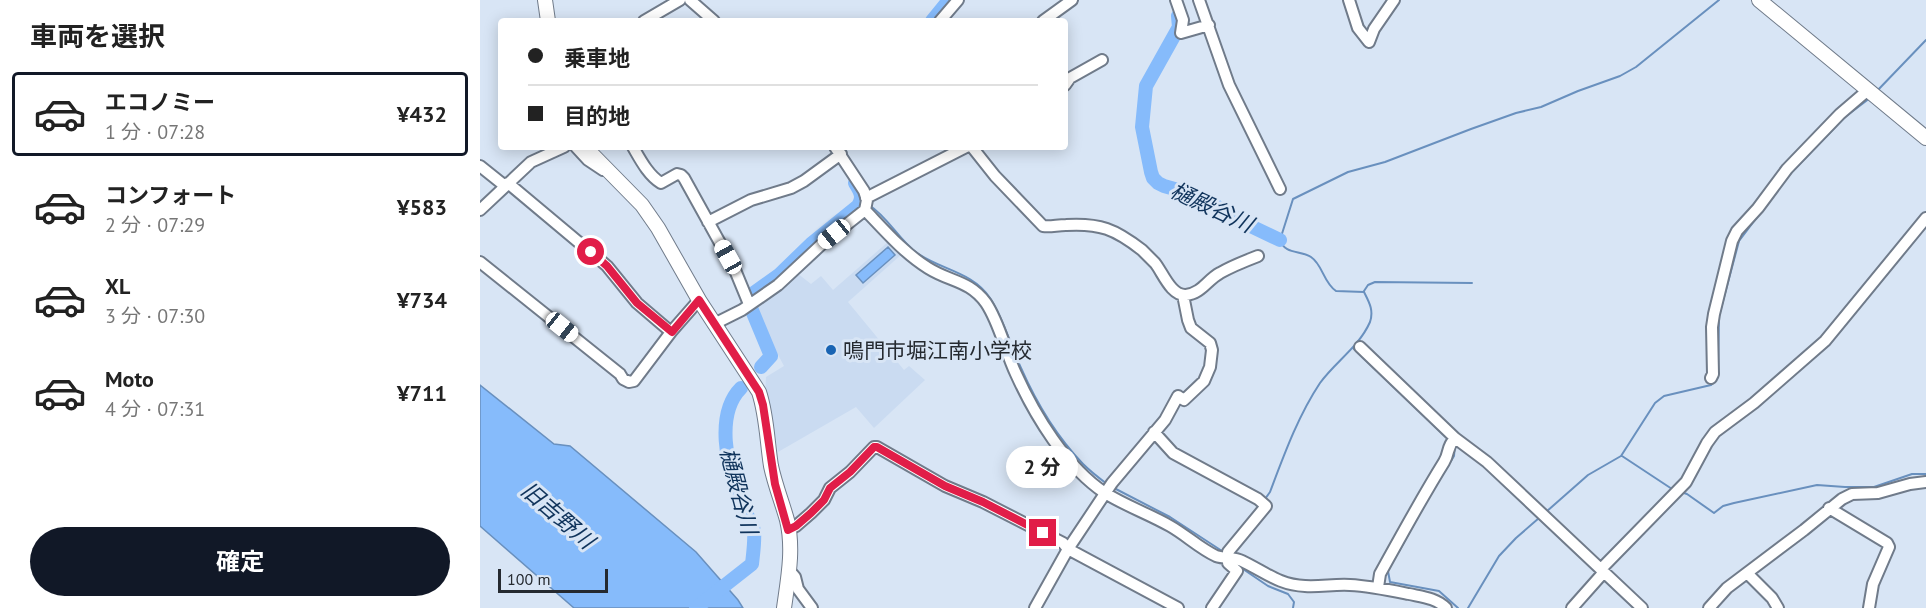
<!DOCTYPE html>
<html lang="ja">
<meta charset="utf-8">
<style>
body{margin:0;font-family:"PT Sans","Noto Sans JP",sans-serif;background:#f2f2f2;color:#222;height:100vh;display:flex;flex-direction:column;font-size:22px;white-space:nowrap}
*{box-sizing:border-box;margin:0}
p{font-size:20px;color:#767676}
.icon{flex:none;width:33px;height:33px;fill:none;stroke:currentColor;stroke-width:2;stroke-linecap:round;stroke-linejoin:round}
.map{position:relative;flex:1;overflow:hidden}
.details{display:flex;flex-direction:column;background:#fff;width:480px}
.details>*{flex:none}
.hud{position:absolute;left:18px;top:18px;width:570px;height:132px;border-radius:6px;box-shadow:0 3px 15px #0003;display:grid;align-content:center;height:132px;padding:0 30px;background:#fff}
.scale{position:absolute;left:18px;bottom:15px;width:110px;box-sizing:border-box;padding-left:6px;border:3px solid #252a30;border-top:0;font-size:16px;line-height:21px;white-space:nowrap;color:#252a30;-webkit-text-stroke:4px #d8e5f5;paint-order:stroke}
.end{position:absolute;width:27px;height:27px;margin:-14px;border:8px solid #e11d48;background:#fff;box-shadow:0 0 0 3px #fff}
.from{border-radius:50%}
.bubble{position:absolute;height:42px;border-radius:21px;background:#fff;box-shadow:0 3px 15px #0003;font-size:20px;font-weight:700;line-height:42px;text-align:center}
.car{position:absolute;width:18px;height:36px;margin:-18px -9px;border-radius:8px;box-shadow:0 0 4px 2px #0007;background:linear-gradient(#fff 24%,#345 0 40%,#fff 0 76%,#345 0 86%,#fff 0)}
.hud b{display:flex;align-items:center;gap:21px;height:57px;font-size:22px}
.hud b+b{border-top:2px solid #e0e0e0}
.hud i{width:15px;height:15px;background:#222}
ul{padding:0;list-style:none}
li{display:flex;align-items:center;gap:18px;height:84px;margin:0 12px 9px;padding:0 18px;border:3px solid transparent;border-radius:6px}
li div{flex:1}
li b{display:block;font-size:22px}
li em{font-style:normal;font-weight:700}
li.selected{border-color:#111827}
li>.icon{width:54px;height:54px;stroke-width:1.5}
h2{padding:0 30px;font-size:27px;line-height:72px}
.action{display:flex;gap:12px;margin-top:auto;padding:12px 30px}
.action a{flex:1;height:69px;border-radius:36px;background:#111827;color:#fff;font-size:24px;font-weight:700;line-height:69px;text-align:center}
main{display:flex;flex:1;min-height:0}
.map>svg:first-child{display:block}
.built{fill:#cadbf1}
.water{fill:#86bbfb;stroke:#6990be;stroke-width:1.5}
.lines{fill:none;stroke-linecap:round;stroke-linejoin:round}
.stream{stroke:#6990be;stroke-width:2}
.river{stroke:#86bbfb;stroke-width:14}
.minor-casing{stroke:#707b8a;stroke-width:14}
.major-casing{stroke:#707b8a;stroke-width:16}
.minor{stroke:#fff;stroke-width:10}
.major{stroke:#fff;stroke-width:14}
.route{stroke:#e11d48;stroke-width:8}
.poi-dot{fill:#1964b3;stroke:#d8e5f5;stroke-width:2}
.labels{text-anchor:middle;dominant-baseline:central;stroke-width:6;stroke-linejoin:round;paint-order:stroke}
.poi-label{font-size:21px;fill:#252a30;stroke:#d8e5f5;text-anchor:start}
.water-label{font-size:22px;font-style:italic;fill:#0f335b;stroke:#d8e5f5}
</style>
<main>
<section class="details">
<h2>車両を選択</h2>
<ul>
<li class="selected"><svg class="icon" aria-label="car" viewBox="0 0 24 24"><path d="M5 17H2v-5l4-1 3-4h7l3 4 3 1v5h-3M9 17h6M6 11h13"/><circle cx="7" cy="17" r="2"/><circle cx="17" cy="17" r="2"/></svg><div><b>エコノミー</b><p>1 分 · 07:28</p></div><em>¥432</em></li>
<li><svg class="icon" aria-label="car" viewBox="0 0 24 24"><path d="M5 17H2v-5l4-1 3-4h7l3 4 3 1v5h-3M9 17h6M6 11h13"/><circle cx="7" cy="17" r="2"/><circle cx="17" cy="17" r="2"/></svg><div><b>コンフォート</b><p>2 分 · 07:29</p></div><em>¥583</em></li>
<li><svg class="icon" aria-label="car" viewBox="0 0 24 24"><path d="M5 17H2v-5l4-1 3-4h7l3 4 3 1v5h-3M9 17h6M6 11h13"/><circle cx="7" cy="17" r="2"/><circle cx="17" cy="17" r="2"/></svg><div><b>XL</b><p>3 分 · 07:30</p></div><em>¥734</em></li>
<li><svg class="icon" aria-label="car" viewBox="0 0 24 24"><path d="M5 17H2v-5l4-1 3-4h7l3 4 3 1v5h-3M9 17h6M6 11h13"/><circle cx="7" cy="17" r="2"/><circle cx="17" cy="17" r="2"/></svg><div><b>Moto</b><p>4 分 · 07:31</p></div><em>¥711</em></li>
</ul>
<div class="action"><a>確定</a></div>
</section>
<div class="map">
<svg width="1446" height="608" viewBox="0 0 1446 608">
<rect width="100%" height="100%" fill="#d8e5f5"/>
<path class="built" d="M409,241L422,254L368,302L424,370L429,366L445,380L394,428L376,407L298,452L296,438L285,397L286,377L304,366L287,334L276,305L317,273L331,284L341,276L353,290Z"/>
<path class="water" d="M408,247L415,255L383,283L376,275Z
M0,385L74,444L90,446L216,552L258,600L263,608H94L0,526Z"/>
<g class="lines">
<path class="stream" d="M1396,92L1446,40
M389,205C408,217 419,240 437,253C461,270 493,272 510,298C524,319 530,345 541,368C556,402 577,437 603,464C610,471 619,478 627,484
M884,291L888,285L895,282L992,283
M873,348L968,439
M1142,456L1192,489
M961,477L974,456L975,445
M632,487L690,517L742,551L745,547
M1201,492L1207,494L1234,513L1243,506L1254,503L1337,485L1365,487H1394L1432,474H1446
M785,499L790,492C804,455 818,416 840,383C855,362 879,347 890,322C894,310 889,302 884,292L856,291C843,282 843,265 831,257C820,250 805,255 800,240L813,199L868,172L905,162L991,129L1036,113L1061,107L1098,91L1140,76L1156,67L1239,0
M1066,512L1108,475L1141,456L1175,403L1184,396L1231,385L1238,377L1239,316L1259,241L1309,175L1365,117L1390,98
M918,553L956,484
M760,567L788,586L808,594L814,602L813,608
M908,571L910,582L959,591L978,608
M988,608L1019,556L1036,538L1059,518"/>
<path class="river" d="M698,16L699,27L666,86L662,127L671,172L673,178L678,183L684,186L716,195L731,203L760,221L800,240
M452,21L469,0
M281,367L291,356L271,308V295L299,275L331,244L378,206C384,197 380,191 375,183
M216,608L272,564C273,554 275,542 274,531C272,520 262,509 259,498C247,466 235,414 261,388"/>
<defs>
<path id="minor" d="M210,0L234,21
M696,0L703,20L701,33L729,25
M719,0L749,85L800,189
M869,0L878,28L889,42L894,29L914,0
M164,21L200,0
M460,21L478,0
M563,21L592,0
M585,85L590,78L622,60
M96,147L108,160L123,170
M153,147C160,159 168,175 181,183L197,174L201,175L204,178L255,270L269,304
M492,147L515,176L563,226C571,227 577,225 586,225C620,223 635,229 662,250C666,254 671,259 675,263C683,273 691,296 706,295C722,293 727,280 740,273C752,266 765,261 778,256
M0,166L25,186
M28,183L127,266L157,303L191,332
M386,198L486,147
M0,210L51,162L84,147
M385,210C405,231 424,253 448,268C470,282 489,280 506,303C520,324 525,351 536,374C555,416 586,467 625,493C646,506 669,514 690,526C706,535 719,548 736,556C745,559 754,557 762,561C785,572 799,585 825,586C840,587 855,584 870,585C890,586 909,590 929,594C943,597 956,598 966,608
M228,222L271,200L311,188L324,181L361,154
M0,262L140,374L143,379L149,382L154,381L191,332L219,300
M234,324L262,310L298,285L342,244L385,210L387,200L384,191L355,147
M880,347L975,438L1007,462L1162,608
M1231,378L1233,374L1232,327L1234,314L1252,241L1257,231L1278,208L1307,169L1360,114L1388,90
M674,432L693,453L778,499L786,506L748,552V563L757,571L732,608
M1349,508L1407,543L1409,547L1393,584L1389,608
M308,530L316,526L331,513L344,500L350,488L370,472L394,447H397L465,486L503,502L583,543L588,549L555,608
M1121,569L1206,482L1227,443L1235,432L1274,403L1345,341L1446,218
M309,570L315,577L318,589L332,608
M1267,573L1292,598L1298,608
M898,587L900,574C921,536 941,499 964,462C970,452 966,448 975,438
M698,608L588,549L632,483L685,420L698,396L704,400L724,381L730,367L732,350L730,343L711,328L708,320L703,295
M1092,608L1124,572
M1229,608L1247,588L1324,530L1362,499L1372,494L1398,493L1430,484L1446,482"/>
<path id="major" d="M65,0L68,21
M1279,0L1446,138
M105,147L162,205L178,228L219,300L279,392C287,416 287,441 291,466C295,485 302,502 307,520C314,549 308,579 304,608"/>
</defs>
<use href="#minor" class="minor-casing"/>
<use href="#major" class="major-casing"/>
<use href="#minor" class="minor"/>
<use href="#major" class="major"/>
</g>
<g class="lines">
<path class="route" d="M111,252L127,266L157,303L192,332L219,300L279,392L283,405L295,484L308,530L316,526L331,513L344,500L350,488L370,472L394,447H397L465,486L503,502L563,533"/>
</g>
<circle class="poi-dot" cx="351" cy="350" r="6"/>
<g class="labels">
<g class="poi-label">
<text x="363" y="350">鳴門市堀江南小学校</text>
</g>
<g class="water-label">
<text transform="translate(732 207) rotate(25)">樋殿谷川</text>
<text transform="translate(259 491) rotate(75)">樋殿谷川</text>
<text transform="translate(78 515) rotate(41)">旧吉野川</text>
</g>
</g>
</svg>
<div class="scale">100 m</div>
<i class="end from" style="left:111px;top:252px"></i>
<i class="end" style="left:563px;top:533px"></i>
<div class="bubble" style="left:526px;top:446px;width:72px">2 分</div>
<i class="car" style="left:354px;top:234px;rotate:231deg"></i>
<i class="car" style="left:248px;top:257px;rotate:331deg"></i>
<i class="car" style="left:82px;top:327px;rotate:129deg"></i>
<div class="hud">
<b><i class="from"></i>乗車地</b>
<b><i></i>目的地</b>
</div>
</div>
</main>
